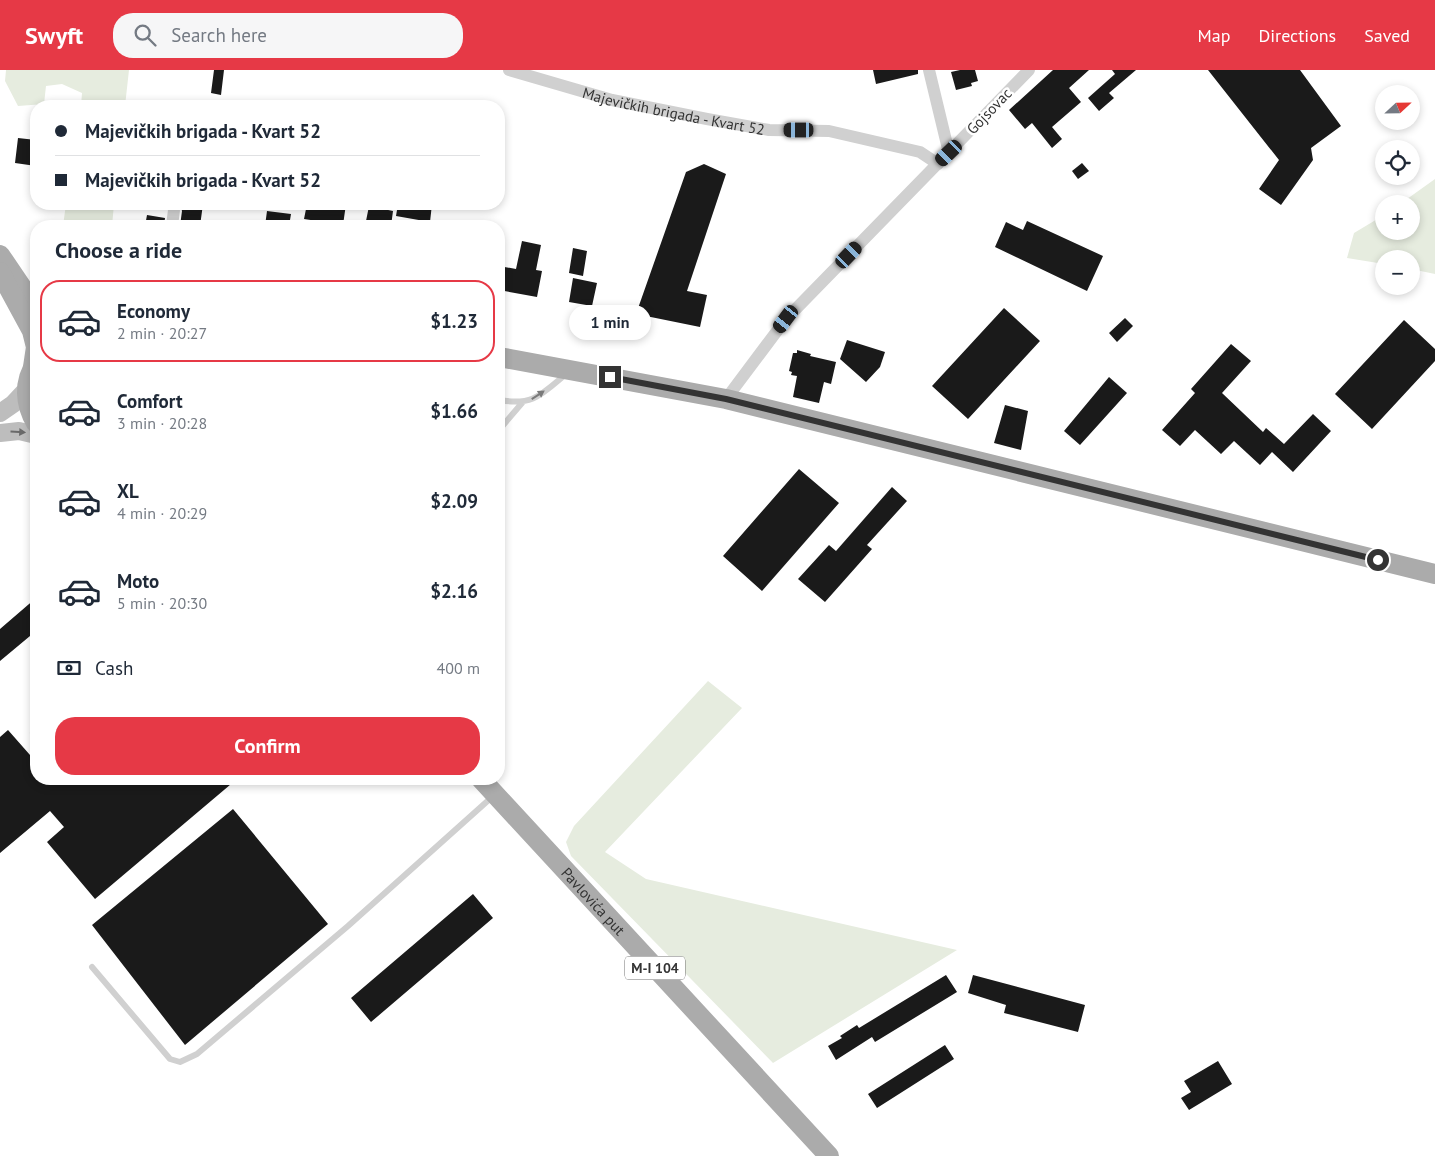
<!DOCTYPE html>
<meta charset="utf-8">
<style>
body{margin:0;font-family:"PT Sans",sans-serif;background:#f6f6f7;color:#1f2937;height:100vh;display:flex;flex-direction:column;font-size:19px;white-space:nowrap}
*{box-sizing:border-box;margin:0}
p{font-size:16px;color:#747a83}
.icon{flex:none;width:28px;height:28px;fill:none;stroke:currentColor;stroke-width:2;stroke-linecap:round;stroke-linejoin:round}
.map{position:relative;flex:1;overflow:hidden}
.sheet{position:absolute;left:30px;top:150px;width:475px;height:565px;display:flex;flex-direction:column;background:#fff;border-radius:20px;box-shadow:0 2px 8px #0003}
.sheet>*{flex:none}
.top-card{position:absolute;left:30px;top:30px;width:475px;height:110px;border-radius:20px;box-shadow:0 2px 8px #0003;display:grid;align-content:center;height:110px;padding:0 25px;background:#fff}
.needle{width:32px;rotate:68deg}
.buttons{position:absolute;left:1375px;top:15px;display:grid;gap:10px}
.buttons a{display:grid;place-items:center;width:45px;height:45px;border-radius:50%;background:#fff;box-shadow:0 2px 8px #0003;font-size:25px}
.end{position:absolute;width:22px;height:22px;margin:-11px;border:6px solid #333;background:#fff;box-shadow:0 0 0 2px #fff}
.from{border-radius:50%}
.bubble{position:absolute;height:35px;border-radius:18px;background:#fff;box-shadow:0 2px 8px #0003;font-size:16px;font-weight:600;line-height:35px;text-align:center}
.car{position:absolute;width:15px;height:30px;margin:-15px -8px;border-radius:6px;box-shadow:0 0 4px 1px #0007;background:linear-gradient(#222 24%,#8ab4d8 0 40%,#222 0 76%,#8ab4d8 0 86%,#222 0)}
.top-card b{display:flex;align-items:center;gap:18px;height:48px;font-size:19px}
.top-card b+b{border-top:1px solid #e0e1e3}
.top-card i{width:12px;height:12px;background:#1f2937}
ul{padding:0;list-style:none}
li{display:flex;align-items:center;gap:15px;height:82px;margin:0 10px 8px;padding:0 15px;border:2px solid transparent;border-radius:20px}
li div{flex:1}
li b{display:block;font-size:19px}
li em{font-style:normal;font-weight:600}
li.active{border-color:#e63946}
li>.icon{width:45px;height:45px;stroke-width:1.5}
h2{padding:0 25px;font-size:22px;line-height:60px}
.pay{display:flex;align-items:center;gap:12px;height:55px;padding:0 25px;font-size:19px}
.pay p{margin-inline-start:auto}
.primary-button{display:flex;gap:10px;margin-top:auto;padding:10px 25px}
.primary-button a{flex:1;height:58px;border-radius:20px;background:#e63946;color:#fff;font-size:20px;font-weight:600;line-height:58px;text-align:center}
header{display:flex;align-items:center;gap:30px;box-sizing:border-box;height:70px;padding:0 25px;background:#e63946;color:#fff}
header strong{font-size:24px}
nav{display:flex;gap:28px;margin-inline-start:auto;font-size:18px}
.search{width:350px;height:45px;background:#f6f6f7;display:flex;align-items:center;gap:12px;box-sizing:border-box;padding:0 18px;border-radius:20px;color:#747a83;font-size:19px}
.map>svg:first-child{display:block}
.green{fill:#e6ecdf}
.building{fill:#1a1a1a}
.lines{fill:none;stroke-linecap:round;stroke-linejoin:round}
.service{stroke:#d0d0d0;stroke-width:6}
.minor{stroke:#d0d0d0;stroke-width:12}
.secondary{stroke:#bdbdbd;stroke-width:18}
.primary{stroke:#ababab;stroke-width:20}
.oneway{fill:#7a7a7a}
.oneway2{fill:#6a6a6a}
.route{stroke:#333;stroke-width:6}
.labels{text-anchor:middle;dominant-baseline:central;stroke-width:5;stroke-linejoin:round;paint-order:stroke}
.shield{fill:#fff;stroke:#707070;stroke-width:1}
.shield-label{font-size:14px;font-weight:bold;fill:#333}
.street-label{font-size:15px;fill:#333;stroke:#fff}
</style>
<header>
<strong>Swyft</strong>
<div class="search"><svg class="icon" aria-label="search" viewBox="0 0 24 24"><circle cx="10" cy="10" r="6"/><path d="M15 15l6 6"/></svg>Search here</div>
<nav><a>Map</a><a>Directions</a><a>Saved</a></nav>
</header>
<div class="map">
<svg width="1435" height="1086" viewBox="0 0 1435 1086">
<rect width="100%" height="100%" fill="#fff"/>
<path class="green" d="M6,0H129L125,36H81L82,23L62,14L46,16L44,34L18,36L5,11Z
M1435,109V204L1411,199V189H1384V194L1347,188L1354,163L1384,145V161H1411V134H1400Z
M66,134H114L112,156H63Z
M708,611L742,638L605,782L646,809L957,880L773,993L571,786L566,772L574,756Z"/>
<path class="building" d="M214,0H224L221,25L211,23Z
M873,0H918V4L876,14Z
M960,0H975L978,11L971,13L972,16L956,20L951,2Z
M1053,0H1089L1069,18L1081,32L1052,57L1062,69L1052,78L1032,53L1025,59L1009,40Z
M1112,0H1136L1109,23L1114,28L1099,41L1088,28L1115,4Z
M1208,0H1300L1341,56L1311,78L1313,90L1281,135L1259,119L1279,90Z
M18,68L36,70V96L15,93Z
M1082,93L1089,101L1078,109L1072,101Z
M704,94L726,104L687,221L707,225L700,257L636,244L686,102Z
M180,134H203L200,156H180L182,141Z
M307,134H346L343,155L304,149Z
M398,134H432L430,152L396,146Z
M369,136L393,141L391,156L366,151Z
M267,141L291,144L289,156H265Z
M147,145L165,148L164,156H145Z
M1027,151L1103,186L1087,221L995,177L1006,152L1023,160Z
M522,171L541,175L536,200L542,201L537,227L499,220V196L516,199Z
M573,178L587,181L583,206L569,203Z
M573,208L597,213L592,236L569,232Z
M1004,238L1040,271L968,349L932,316Z
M1125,248L1133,256L1117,272L1109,263Z
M1404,250L1435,279V291L1372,359L1335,324Z
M847,270L885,282L880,297L866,312L840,289Z
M1231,274L1251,291L1222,323L1263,362L1266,358L1284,374L1313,344L1331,361L1293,402L1272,382L1260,395L1234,371L1221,384L1195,360L1180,376L1162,360L1195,323L1191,319Z
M797,280L811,284L810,286L836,292L831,314L824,312L819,333L793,327L797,306L791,305L792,302L789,301L793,283H797Z
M1109,307L1127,323L1080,375L1064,361Z
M1005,335L1028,341L1021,380L994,373Z
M799,399L839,433L762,521L723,486Z
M892,417L907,431L867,475L872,479L825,532L798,509L829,475L836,481Z
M36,528V561L0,591V559Z
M8,660L30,685L36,680V709H237L95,829L47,772L64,757L50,741L0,783V667Z
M233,739L328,854L185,975L92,855Z
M473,824L493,848L371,952L351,928Z
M946,905L957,922L875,972L872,967L836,990L828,976L842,968L840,966L857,955L859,958Z
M973,905L1085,935L1078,962L1004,943L1006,935L968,923Z
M945,975L954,989L877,1038L868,1024Z
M1218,991L1232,1014L1189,1040L1181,1028L1191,1022L1184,1011Z"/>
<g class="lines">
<path class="service" d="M499,330C533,336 541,325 566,304
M499,360L522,333
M33,663L36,660
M92,897L170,989L180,992L197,984L348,856L492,727"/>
<g class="minor">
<path id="s1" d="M509,0L612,30L707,49L769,60L829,61L920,82L938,94"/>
<path d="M929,0L949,83"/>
<path d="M172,156L174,140"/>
<path d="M726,329L786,249L1029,0"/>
</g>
<path class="secondary" d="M0,343L13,334L27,319
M0,363L19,361L36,365"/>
<g class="primary">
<path d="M0,185L36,238"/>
<path d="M0,202L32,261L36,277L33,297"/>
<path d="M499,287L726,329L1435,504"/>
<path d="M36,294C23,311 25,335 36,353"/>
<path id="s2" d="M481,709L829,1086"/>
</g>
</g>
<defs><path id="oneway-solid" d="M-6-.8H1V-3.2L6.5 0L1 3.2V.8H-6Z" transform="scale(1.25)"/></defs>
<use class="oneway" href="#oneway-solid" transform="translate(538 325) rotate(-33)"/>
<use class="oneway2" href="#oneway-solid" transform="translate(18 362) rotate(3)"/>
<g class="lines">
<path class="route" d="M610,307L726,329L1378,490"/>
</g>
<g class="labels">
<rect class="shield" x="625" y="886.5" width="60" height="23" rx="4"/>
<g class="shield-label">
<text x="655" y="898">M-I 104</text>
</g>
<g class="street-label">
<text stroke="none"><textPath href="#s1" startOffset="170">Majevičkih brigada - Kvart 52</textPath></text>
<text transform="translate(989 41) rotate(-46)">Gojsovac</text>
<text stroke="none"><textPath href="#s2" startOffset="166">Pavlovića put</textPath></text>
</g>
</g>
</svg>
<div class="buttons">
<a><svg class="needle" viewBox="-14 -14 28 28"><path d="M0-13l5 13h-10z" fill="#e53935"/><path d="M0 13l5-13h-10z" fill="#747a83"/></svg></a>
<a><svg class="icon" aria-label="locate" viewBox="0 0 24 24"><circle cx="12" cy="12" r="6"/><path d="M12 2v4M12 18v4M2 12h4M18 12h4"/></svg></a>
<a>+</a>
<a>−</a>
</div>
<i class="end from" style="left:1378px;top:490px"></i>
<i class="end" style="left:610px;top:307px"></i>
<div class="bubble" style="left:569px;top:235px;width:82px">1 min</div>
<i class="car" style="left:799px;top:60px;rotate:270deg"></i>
<i class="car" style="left:949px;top:83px;rotate:226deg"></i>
<i class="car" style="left:849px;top:185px;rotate:44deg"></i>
<i class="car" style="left:786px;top:249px;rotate:217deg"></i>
<div class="top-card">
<b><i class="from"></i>Majevičkih brigada - Kvart 52</b>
<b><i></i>Majevičkih brigada - Kvart 52</b>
</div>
<section class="sheet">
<h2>Choose a ride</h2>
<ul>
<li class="active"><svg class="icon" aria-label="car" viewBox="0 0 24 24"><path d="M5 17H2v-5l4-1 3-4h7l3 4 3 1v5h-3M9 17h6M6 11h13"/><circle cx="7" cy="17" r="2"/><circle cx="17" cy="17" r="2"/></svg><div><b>Economy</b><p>2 min · 20:27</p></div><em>$1.23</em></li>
<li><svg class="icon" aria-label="car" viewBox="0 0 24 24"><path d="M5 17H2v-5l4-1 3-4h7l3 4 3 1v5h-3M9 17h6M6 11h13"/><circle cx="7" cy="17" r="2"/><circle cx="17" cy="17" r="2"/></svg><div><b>Comfort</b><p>3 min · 20:28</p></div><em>$1.66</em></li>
<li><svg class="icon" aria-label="car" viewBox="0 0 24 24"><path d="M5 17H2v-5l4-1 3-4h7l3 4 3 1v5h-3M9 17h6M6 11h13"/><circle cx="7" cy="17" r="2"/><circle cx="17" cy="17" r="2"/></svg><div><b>XL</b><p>4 min · 20:29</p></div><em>$2.09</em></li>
<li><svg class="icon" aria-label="car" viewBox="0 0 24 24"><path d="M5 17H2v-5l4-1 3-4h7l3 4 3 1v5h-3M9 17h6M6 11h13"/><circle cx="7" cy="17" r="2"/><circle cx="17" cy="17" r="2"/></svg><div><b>Moto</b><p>5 min · 20:30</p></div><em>$2.16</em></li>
</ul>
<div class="pay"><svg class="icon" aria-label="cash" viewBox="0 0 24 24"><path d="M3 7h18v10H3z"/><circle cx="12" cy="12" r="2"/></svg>Cash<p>400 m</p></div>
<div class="primary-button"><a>Confirm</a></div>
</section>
</div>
